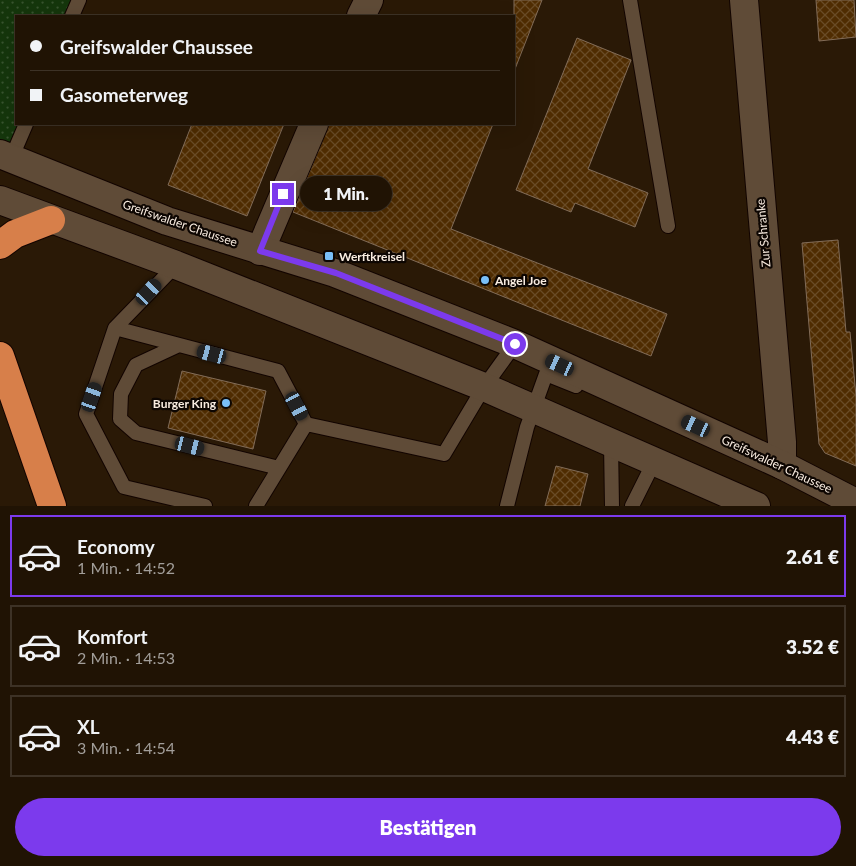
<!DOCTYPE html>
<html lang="de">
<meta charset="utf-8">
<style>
body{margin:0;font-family:Lato,sans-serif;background:#281c0e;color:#f1f3f6;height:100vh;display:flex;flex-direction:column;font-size:19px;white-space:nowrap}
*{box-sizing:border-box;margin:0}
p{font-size:16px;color:#a29e9a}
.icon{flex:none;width:28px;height:28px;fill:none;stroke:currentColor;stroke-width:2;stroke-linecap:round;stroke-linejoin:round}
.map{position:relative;height:506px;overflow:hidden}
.side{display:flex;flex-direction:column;background:#201304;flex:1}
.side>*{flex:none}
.top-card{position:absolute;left:15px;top:15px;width:500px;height:110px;border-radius:0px;box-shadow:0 5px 20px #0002,0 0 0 1px #3d3226;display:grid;align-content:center;height:110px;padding:0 15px;background:#201304}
.end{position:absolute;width:22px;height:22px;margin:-11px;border:6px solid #7c3aed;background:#fff;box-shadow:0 0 0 2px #fff}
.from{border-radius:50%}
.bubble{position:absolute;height:35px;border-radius:18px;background:#201304;box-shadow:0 5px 20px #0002,0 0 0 1px #3d3226;font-size:16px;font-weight:800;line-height:35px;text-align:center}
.car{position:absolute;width:15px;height:30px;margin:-15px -8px;border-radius:6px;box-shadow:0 0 4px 1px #0007;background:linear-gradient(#222 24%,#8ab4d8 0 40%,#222 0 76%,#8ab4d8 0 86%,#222 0)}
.top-card b{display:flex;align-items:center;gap:18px;height:48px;font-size:19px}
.top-card b+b{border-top:1px solid #3d3226}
.top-card i{width:12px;height:12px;background:#f1f3f6}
ul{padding:9px 0 0;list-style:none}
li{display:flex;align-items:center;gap:15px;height:82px;margin:0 10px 8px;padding:0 5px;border:2px solid #3d3226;border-radius:0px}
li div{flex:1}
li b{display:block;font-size:19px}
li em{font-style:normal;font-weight:800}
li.active{border-color:#7c3aed}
li>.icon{width:45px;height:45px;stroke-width:1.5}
.cta{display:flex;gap:10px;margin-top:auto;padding:10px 15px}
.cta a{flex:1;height:58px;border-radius:30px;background:#7c3aed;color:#fff;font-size:20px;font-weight:800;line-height:58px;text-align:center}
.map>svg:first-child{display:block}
.grass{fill:url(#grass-dots)}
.building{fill:url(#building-cross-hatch);stroke:#826c58}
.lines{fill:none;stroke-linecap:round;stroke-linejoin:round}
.lane-casing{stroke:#120400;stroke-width:16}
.street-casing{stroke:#120400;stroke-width:30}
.secondary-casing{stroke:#120400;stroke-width:30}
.highway-casing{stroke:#120400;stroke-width:30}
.lane{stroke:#5f4b37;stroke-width:14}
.street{stroke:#5f4b37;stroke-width:28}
.secondary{stroke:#5f4b37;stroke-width:28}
.highway{stroke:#d77f4a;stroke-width:28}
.route{stroke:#7c3aed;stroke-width:6}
.poi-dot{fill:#79bff8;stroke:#0d0602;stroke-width:2}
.labels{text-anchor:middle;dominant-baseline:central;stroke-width:4.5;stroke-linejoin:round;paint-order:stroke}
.street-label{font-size:12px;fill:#f9ece0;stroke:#0d0602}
.poi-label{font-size:12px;font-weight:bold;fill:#f9ece0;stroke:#0d0602;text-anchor:start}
</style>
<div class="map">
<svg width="856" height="506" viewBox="0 0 856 506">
<defs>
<pattern id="grass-dots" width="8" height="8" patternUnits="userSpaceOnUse" patternTransform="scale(1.25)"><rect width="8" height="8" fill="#15360c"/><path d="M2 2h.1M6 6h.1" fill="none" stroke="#38532f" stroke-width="1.8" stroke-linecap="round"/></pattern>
<pattern id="building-cross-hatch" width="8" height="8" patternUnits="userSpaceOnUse" patternTransform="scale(1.25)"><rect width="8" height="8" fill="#4f2c01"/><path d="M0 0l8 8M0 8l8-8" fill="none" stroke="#694b26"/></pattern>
</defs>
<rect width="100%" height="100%" fill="#2a1906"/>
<path class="grass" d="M0,0H79L72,16H16V124H26L11,159L0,154Z"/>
<path class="building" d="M514,0H542L515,69H514Z
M816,0H854L856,37L819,41Z
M577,38L631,60L588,169L648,193L635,227L575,203L571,212L516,190Z
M192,124H284L247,216L168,185Z
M329,124H493L451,229L667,314L651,356L293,212Z
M838,240L846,332H850L856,396V466L825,453L819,444L802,243Z
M182,371L266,391L253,449L168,428Z
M556,466L588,474L580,506H545Z"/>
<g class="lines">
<defs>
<path id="lane" d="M630,0L668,226
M72,16L79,0
M11,159L26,124
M176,265L115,328L86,414L124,487L205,506
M115,328L278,371L306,424
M179,345L136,365L121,394L120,419L136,433L279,468
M611,443L612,506
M256,506L306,424L444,454L484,387L515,344
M507,506L527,427L546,374L576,386
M632,506L654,462"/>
<path id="street" d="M744,0L782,442V465
M361,16L369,0
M260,251L314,124"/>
<path id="secondary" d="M0,154L167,221L335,273L515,344L782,465L856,503
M0,200L176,265L484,387L756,506"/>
<path id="highway" d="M0,245L15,234L51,220
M0,356L52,506"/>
</defs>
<use href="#lane" class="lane-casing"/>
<use href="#street" class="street-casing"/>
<use href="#secondary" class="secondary-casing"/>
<use href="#highway" class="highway-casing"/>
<use href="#lane" class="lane"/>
<use href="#street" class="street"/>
<use href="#secondary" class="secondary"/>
<use href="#highway" class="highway"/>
</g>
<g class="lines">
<path class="route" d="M283,194L260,251L336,273L515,344"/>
</g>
<g class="poi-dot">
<rect x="324" y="251" width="10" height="10" rx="2.5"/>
<circle cx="485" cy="280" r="5"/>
<circle cx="226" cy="403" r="5"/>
</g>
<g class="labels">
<g class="street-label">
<text transform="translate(180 223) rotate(19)">Greifswalder Chaussee</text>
<text transform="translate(763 233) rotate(-95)">Zur Schranke</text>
<text transform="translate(777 464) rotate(25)">Greifswalder Chaussee</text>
</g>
<g class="poi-label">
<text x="339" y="256">Werftkreisel</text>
<text x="495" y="280">Angel Joe</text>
<text x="216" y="403" text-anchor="end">Burger King</text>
</g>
</g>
</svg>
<i class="end from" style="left:515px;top:344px"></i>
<i class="end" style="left:283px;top:194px"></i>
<div class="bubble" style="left:300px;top:176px;width:92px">1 Min.</div>
<i class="car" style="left:149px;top:292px;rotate:43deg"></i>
<i class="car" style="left:212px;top:354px;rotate:285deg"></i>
<i class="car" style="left:560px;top:365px;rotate:295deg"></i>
<i class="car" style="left:92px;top:397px;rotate:19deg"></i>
<i class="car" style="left:297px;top:406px;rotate:152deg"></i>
<i class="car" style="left:696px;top:426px;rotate:295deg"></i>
<i class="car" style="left:190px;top:446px;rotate:104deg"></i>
<div class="top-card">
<b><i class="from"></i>Greifswalder Chaussee</b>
<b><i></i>Gasometerweg</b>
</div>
</div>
<section class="side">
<ul>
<li class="active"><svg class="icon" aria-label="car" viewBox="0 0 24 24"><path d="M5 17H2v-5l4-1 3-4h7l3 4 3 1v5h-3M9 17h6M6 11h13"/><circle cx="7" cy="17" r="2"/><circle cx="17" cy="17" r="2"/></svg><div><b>Economy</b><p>1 Min. · 14:52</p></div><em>2.61 €</em></li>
<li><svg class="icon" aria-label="car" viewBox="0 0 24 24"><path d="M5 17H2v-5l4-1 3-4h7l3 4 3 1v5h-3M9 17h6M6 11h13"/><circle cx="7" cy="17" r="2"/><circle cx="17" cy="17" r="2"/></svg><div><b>Komfort</b><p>2 Min. · 14:53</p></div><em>3.52 €</em></li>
<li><svg class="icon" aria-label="car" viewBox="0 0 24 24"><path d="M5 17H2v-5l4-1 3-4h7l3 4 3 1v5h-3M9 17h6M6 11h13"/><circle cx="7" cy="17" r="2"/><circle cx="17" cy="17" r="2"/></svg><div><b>XL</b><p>3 Min. · 14:54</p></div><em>4.43 €</em></li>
</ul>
<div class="cta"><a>Bestätigen</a></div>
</section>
